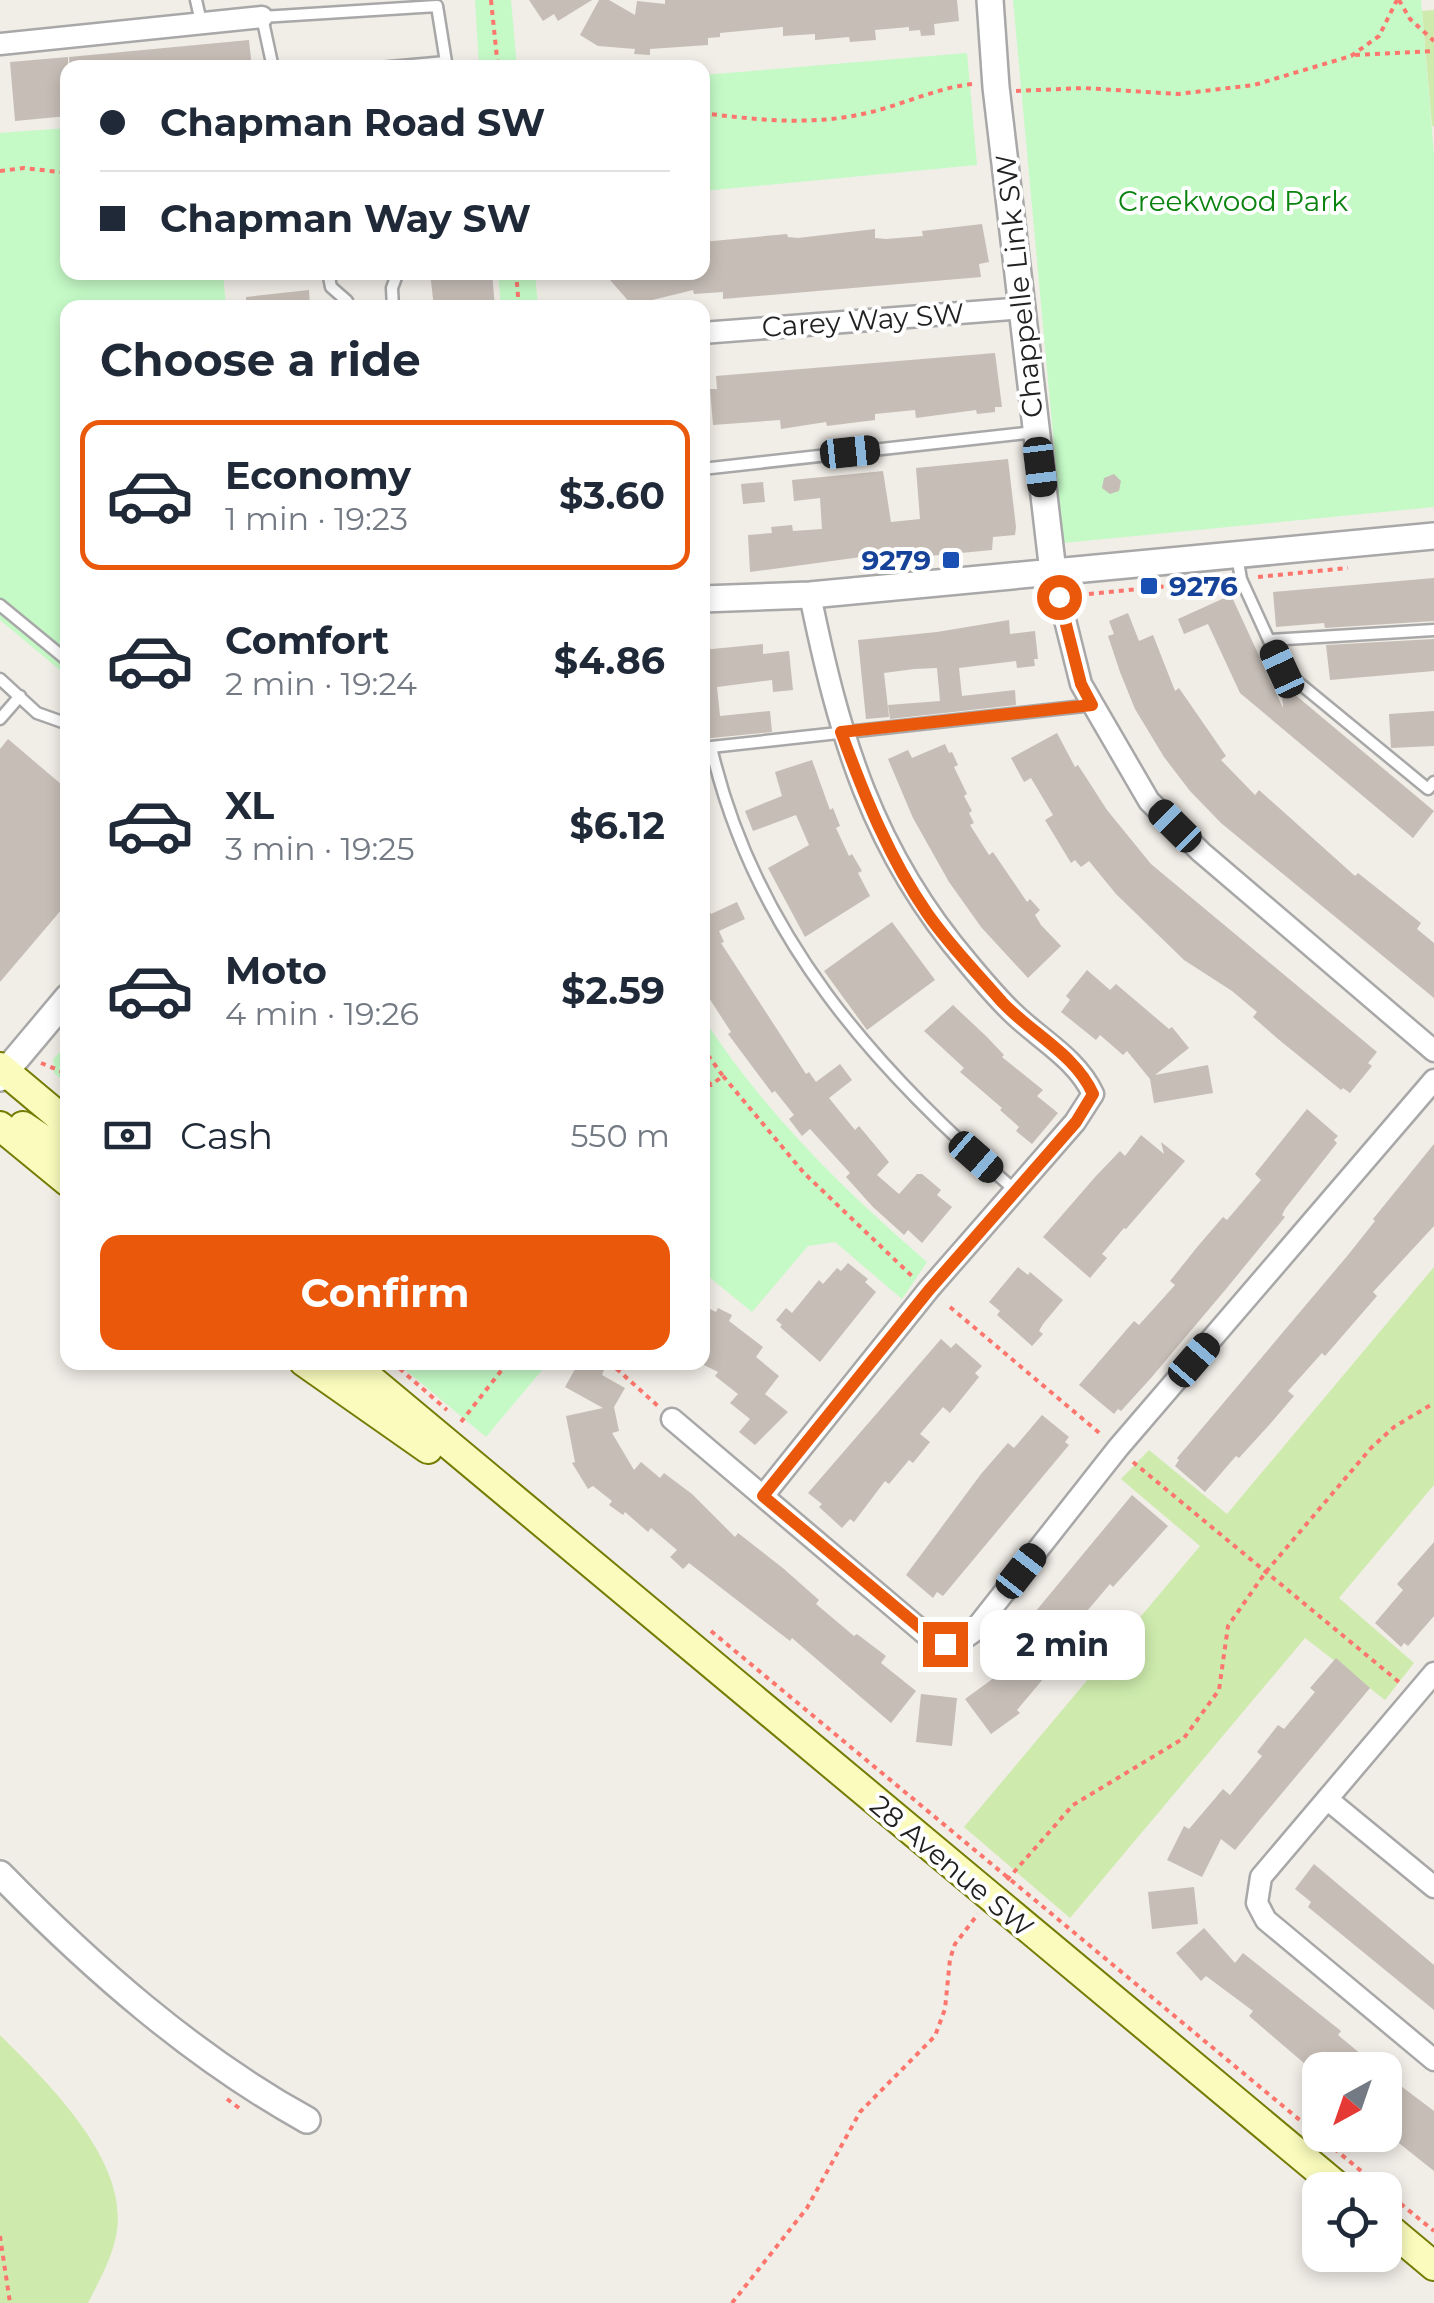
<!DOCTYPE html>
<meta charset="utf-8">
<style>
body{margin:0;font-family:Montserrat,sans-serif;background:#f2f2f3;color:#1f2937;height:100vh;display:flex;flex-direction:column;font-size:38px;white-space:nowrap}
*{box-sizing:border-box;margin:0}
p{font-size:32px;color:#747a83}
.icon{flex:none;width:55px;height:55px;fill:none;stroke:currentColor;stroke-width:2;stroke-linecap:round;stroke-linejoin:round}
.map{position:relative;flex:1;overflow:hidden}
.side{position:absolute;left:60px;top:300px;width:650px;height:1070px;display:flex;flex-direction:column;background:#fff;border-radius:20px;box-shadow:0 5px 15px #0003}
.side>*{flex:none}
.top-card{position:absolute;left:60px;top:60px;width:650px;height:220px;border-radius:20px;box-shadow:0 5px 15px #0003;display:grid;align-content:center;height:220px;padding:0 40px;background:#fff}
.needle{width:65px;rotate:220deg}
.tools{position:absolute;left:1302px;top:2052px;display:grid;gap:20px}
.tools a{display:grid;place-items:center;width:100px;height:100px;border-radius:20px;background:#fff;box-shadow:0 5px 15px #0003;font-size:50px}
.end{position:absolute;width:45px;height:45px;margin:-22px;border:12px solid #ea580c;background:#fff;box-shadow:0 0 0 5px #fff}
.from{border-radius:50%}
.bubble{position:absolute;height:70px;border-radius:20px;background:#fff;box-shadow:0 5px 15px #0003;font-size:32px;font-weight:700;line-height:70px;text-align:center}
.car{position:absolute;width:30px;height:60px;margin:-30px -15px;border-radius:12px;box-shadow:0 0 8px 2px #0007;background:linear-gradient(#222 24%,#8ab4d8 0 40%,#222 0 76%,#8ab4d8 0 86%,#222 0)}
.top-card b{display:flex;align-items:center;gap:35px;height:95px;font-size:38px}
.top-card b+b{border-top:2px solid #e0e1e3}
.top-card i{width:25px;height:25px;background:#1f2937}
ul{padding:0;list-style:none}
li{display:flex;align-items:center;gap:30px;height:150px;margin:0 20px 15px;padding:0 20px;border:5px solid transparent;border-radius:20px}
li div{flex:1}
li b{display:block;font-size:38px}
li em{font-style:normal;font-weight:700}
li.on{border-color:#ea580c}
li>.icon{width:90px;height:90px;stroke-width:1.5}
h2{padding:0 40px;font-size:45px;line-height:120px}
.pay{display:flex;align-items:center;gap:25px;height:110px;padding:0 40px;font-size:38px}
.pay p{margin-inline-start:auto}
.primary-button{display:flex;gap:20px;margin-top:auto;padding:20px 40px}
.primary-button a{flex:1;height:115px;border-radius:20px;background:#ea580c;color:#fff;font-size:40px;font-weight:700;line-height:115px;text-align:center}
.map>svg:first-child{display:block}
.grass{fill:#ceebad}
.park{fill:#c5fac7}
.building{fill:#c6bdb6}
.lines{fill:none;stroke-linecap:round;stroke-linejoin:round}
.service-casing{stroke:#a8a8a8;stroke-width:15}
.minor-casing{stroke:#a8a8a8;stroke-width:25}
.tertiary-casing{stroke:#a8a8a8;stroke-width:30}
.secondary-casing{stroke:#747c03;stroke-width:32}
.path{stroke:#fc766d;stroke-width:4;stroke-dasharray:5 5;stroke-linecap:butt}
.service{stroke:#fff;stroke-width:10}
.minor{stroke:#fff;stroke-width:20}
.tertiary{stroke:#fff;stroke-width:25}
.secondary{stroke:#fafbbc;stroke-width:28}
.route{stroke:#ea580c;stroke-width:12}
.transit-dot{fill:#1a4fb4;stroke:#fff;stroke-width:4}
.labels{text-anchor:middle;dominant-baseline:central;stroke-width:8;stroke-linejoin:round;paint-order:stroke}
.park-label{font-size:28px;fill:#0a830f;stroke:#fff}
.street-label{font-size:28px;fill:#212121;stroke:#fff}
.transit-label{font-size:28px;font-weight:bold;fill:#164399;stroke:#fff;text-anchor:end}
</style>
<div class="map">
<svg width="1434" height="2303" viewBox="0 0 1434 2303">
<rect width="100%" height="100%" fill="#f1ede7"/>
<path class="grass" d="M1434,10V126H1432L1422,11Z
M1434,1267V1485L1339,1598L1414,1663L1385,1700L1305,1638L1070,1918L964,1827L1200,1546L1121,1479L1149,1450L1227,1514Z
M0,2035C46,2081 127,2158 117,2230C114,2255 99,2281 88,2303H0Z"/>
<path class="park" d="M475,0H511L517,67H479Z
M1013,0H1421L1434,155V507L1063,543Z
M967,53L977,165L703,191V75Z
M67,128L68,272L223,273L226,307L68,308L67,676L0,620V133Z
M498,273H535L538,307H501Z
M702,1016C764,1112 841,1188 927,1262L902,1299L835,1242L808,1246L752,1312L703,1272Z
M67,1045V1044V1084L54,1073L53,1059Z
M397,1363L548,1362V1363L486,1437Z"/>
<path class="building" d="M529,0H592L558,21L554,14L543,21Z
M599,0H609L635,15L637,1L665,4V0H957L959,21L934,24L935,35L921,36L920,30L909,31V27L875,30L876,40L850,42L849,37L815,40V34L783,36V27L720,33V37L708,38V45L650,49V55L634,54L635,49L598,46L580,35Z
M249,40L252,68H70L69,57Z
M68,57V116L15,121L10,62Z
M982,224L989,262L979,264L981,277L723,299V292L694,294L693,290L632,305L603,272H702V242L787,234L788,237L798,238L875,229V238L886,239L923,236L922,231Z
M430,272H492L495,308H434Z
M309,290L310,308H246V297Z
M995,353L1002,407H995V412L977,414L976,410L916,418L915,410L875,414V420L827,426L826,422L781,429L780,420L713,425L710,389H717L716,376Z
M1008,459L1016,527L1015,535L993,537L992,550L898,559V555L883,554L750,572L748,535L772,533L771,527L792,525L793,531L822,529L820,498L794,501L792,480L883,471L891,522L920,519L916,468Z
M1114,474L1121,481L1119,491L1110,494L1102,488L1104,478Z
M763,482L765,502L743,504L741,484Z
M1434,578V621L1325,628L1324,623L1276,627L1273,592Z
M1231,595L1283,708L1281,683L1434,811L1413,838L1240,693L1208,624L1184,634L1178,619Z
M1128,613L1139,641L1153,635L1175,691L1179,688L1226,756L1221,760L1255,795L1259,790L1355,876L1358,873L1421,923L1417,929L1434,943V998L1221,823L1190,791L1164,757L1135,709L1120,672L1108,636L1114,634L1109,621Z
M1009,620L1010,634L1035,631L1038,659H1034L1035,666L1017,668L1016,661L959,668L962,696L1015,690L1016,705L890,719L888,705L940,701L937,668L914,669L884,673L889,717L866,719L858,640L937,632Z
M1434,639V671L1330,680L1326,645Z
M763,644V654L789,651L793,690L773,692L772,680L717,687L720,716L770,711L772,732L702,739V650Z
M1434,711V746L1391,748L1389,714Z
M1057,733L1075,767L1078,765L1107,810L1151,864L1377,1052L1368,1063L1372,1066L1350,1093L1343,1088L1341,1090L1278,1039L1253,1017L1257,1012L1232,991L1184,960L1116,894L1089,861L1081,867L1075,860L1071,863L1045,820L1053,815L1031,778L1024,782L1011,758Z
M8,739L68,790V902L0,982V749Z
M945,744L949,753L952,752L958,765L954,767L967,794L964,796L972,811L969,813L974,823L970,825L989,855L993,852L1027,902L1030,899L1040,910L1035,915L1041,925L1061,946L1028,978L981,927L949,882L913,818L888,759L908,750L912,758Z
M812,760L830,810L833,808L840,826L836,828L849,856L852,854L862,871L858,873L870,896L805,937L768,868L809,845L796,815L753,831L745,811L782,796L775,772Z
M702,897L711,914L737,902L745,919L719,931L724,942L721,943L806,1074L809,1072L816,1082L840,1064L852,1080L829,1098L855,1130L859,1126L889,1162L877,1175L899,1194L917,1174H922L941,1190L937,1195L952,1207L922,1243L908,1230L904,1235L873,1207L846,1177L850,1173L810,1129L802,1136L789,1119L794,1115L775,1091L772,1093L728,1034L731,1032L702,987Z
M892,922L935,980L867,1030L824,971Z
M1087,970L1110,990L1116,984L1169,1029L1172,1027L1189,1048L1155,1075L1208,1065L1213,1093L1154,1103L1150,1079L1127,1051L1123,1055L1100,1035L1096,1040L1061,1012L1070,1000L1066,996Z
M953,1005L987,1037L1004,1055L1002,1057L1043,1090L1037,1096L1058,1113L1032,1144L1016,1131L1019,1127L1000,1110L1002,1108L960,1072L964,1068L924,1031Z
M1307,1109L1338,1136L1334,1140L1337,1143L1285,1209L1282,1215L1285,1217L1226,1289L1151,1378L1121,1411L1118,1409L1114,1414L1079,1385L1134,1321L1139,1325L1175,1285L1170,1281L1198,1246L1223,1217L1227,1220L1261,1180L1255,1174Z
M1141,1135L1164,1154L1161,1142L1185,1161L1126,1229L1124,1228L1102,1254L1107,1258L1090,1278L1043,1237L1096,1176L1120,1151L1125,1156Z
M1434,1144V1226L1373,1292L1377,1296L1325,1356L1322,1353L1288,1391L1294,1396L1270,1424L1239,1458L1236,1456L1205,1492L1175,1466L1179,1460L1177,1458L1348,1255L1375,1221L1373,1219Z
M848,1263L868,1279L865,1282L876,1292L820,1362L780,1327L782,1325L776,1320L786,1308L792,1313L819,1280L823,1284L837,1268L841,1271Z
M1018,1267L1028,1275L1030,1272L1063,1300L1043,1324L1039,1331L1043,1334L1032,1346L997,1315L1000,1311L989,1302Z
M708,1308L716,1312L718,1308L732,1315L729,1321L763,1347L756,1357L779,1376L765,1394L788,1412L755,1445L739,1432L750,1419L730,1403L738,1394L715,1376L718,1372L702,1364V1319Z
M941,1339L951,1348L956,1343L982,1366L975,1373L979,1377L950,1413L943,1407L920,1434L930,1442L913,1463L909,1460L889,1484L885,1481L854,1522L850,1519L842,1528L819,1507L822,1504L808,1493Z
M579,1362H590L604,1370L602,1375L625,1388L614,1407L619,1431L612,1433L634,1470L641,1462L660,1478L664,1473L692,1494L735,1537L738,1533L784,1569L819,1600L816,1604L854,1636L857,1634L886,1656L881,1663L916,1691L891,1723L792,1638L790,1641L689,1563L683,1569L670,1557L677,1550L651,1528L648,1532L625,1512L623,1515L609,1505L612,1501L593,1486L588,1489L572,1463L575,1462L566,1416L603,1408L565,1387Z
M1042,1415L1069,1437L1065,1442L1069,1445L943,1596L937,1592L933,1598L906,1575L981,1474L1008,1443L1014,1448Z
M1132,1495L1168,1526L1113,1587L1110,1584L1076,1624L1080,1628L1050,1662L1054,1666L1017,1710L1020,1713L991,1734L965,1699L1002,1672L995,1667L1025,1632L1021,1629Z
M1434,1542V1616L1408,1646L1404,1643L1401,1647L1375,1623L1403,1590L1397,1584Z
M1336,1658L1370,1688L1262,1817L1235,1850L1221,1839L1202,1877L1167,1860L1184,1826L1189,1829L1223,1789L1230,1795L1262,1756L1257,1752L1278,1725L1284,1729L1315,1692L1310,1688Z
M921,1694L957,1698L952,1746L916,1742Z
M1314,1864L1434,1965V2010L1308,1907L1311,1902L1295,1889Z
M1194,1887L1198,1924L1152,1929L1148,1892Z
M1204,1928L1235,1963L1243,1953L1341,2031L1338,2035L1380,2070H1312L1249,2016L1253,2011L1206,1976L1201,1981L1176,1953Z
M1385,2074L1434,2111V2171L1385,2132Z"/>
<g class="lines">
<defs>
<path id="service" d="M196,0L201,22
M273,68L262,17L437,6L446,62L379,68
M328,272L331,287L347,301V308
M393,308L392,288L398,272
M702,469L1035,432
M1237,556L1241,579L1282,669L1428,789L1434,782
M0,605L68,661
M1269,640L1434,630
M0,679L37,713L68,724
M0,719L20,696
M711,747C754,934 874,1069 1016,1191
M702,748L1093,705"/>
<path id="minor" d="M0,44L262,17
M702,333L1024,308
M1053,572L1081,684L1149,801L1201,852L1434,1051
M672,1419L929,1637C948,1646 956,1645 973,1632L1118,1448L1434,1080
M763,1496L929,1289L1075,1122L1093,1094C1077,1059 1041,1040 1014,1014C997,998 982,980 968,963C872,851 839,736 810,595
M1434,1673L1261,1877L1257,1903L1266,1920L1434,2060
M1327,1799L1434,1887"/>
<path id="tertiary" d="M990,0L996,87L1053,572
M702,599L810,595L1434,536
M0,1078L68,997
M0,1874C91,1967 193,2057 307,2120"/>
<path id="secondary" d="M0,1067L68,1124
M0,1126L68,1182
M23,1126L68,1156
M304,1362L428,1449
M350,1362L1342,2190
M1385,2225L1434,2266"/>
</defs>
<use href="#service" class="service-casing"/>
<use href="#minor" class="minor-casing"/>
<use href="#tertiary" class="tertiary-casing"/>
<use href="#secondary" class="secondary-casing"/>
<path class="path" d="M491,0L498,68
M1399,0L1410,19L1434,41
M1355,55L1434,51
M1016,91L1084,88L1178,94L1254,85L1351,56L1379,36L1397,0
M702,113C757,120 812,126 867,113C902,105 936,88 972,84
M0,171L24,168L68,173
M516,272L519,308
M1258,577L1348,568
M1079,595L1228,580
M702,1047L723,1076L711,1085L702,1074
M41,1063L68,1074
M723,1076L804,1173L915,1279
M950,1307L1103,1436
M392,1362L447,1410
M609,1362L658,1406
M461,1422L508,1362
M1133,1462L1399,1682
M711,1631L1384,2190
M1007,1880L1073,1805L1184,1738L1219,1690L1228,1626L1265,1573L1371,1448L1394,1427L1434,1403
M227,2099L239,2108
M1385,2191L1434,2231
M0,2236L10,2303
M732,2303L807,2208L860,2112L935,2036L945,2009L950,1959L955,1944L978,1914"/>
<use href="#service" class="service"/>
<use href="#minor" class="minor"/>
<use href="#tertiary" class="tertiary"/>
<use href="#secondary" class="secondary"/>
</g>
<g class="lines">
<path class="route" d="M945,1644L930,1636L763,1496L929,1290L1076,1122L1093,1094C1075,1054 1032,1034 1002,1002C977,973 949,945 927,913C889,858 864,795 841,732L1092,705L1081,684L1059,597"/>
</g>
<g class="transit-dot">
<rect x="941" y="550" width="20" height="20" rx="5"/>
<rect x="1139" y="576" width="20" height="20" rx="5"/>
</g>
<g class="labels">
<g class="park-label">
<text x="1233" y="201">Creekwood Park</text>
</g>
<g class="street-label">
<text transform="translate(1019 286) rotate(-96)">Chappelle Link SW</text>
<text transform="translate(863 320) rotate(-4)">Carey Way SW</text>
<text transform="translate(952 1866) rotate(40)">28 Avenue SW</text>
</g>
<g class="transit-label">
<text x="931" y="560">9279</text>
<text x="1169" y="586" text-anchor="start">9276</text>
</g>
</g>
</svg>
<div class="tools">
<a><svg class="needle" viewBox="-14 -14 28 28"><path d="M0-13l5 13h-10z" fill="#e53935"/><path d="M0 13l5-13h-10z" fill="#747a83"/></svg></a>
<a><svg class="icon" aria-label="locate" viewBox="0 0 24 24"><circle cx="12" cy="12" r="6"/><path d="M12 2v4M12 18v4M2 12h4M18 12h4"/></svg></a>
</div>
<i class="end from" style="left:1059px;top:597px"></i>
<i class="end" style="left:945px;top:1644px"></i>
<div class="bubble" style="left:980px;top:1610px;width:165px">2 min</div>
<i class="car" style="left:850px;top:452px;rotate:84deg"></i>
<i class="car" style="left:1040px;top:467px;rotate:173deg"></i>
<i class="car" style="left:1282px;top:669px;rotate:335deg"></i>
<i class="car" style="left:1175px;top:826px;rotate:315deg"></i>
<i class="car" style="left:976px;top:1157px;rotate:131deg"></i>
<i class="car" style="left:1194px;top:1360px;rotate:41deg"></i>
<i class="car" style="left:1021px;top:1571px;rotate:38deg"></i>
<div class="top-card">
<b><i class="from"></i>Chapman Road SW</b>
<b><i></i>Chapman Way SW</b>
</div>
<section class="side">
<h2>Choose a ride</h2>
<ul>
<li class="on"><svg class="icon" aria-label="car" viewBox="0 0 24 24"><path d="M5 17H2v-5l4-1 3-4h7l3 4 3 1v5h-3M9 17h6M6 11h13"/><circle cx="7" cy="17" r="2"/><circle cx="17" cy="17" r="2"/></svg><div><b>Economy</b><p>1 min · 19:23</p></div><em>$3.60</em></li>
<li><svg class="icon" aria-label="car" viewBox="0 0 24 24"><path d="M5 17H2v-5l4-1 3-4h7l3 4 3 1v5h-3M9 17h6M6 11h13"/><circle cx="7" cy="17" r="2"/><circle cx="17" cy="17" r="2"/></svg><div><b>Comfort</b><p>2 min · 19:24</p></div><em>$4.86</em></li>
<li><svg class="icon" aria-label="car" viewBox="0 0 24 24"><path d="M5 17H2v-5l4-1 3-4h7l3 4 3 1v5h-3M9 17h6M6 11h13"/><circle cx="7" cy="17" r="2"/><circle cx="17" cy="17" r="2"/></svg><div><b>XL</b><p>3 min · 19:25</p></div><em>$6.12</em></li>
<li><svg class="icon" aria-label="car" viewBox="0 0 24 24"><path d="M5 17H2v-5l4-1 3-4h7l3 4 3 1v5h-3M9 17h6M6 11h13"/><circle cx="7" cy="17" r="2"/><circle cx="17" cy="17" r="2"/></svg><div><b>Moto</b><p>4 min · 19:26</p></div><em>$2.59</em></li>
</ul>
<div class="pay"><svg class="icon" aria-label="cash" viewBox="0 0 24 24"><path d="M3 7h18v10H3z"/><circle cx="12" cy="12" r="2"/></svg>Cash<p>550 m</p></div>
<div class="primary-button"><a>Confirm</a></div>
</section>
</div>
